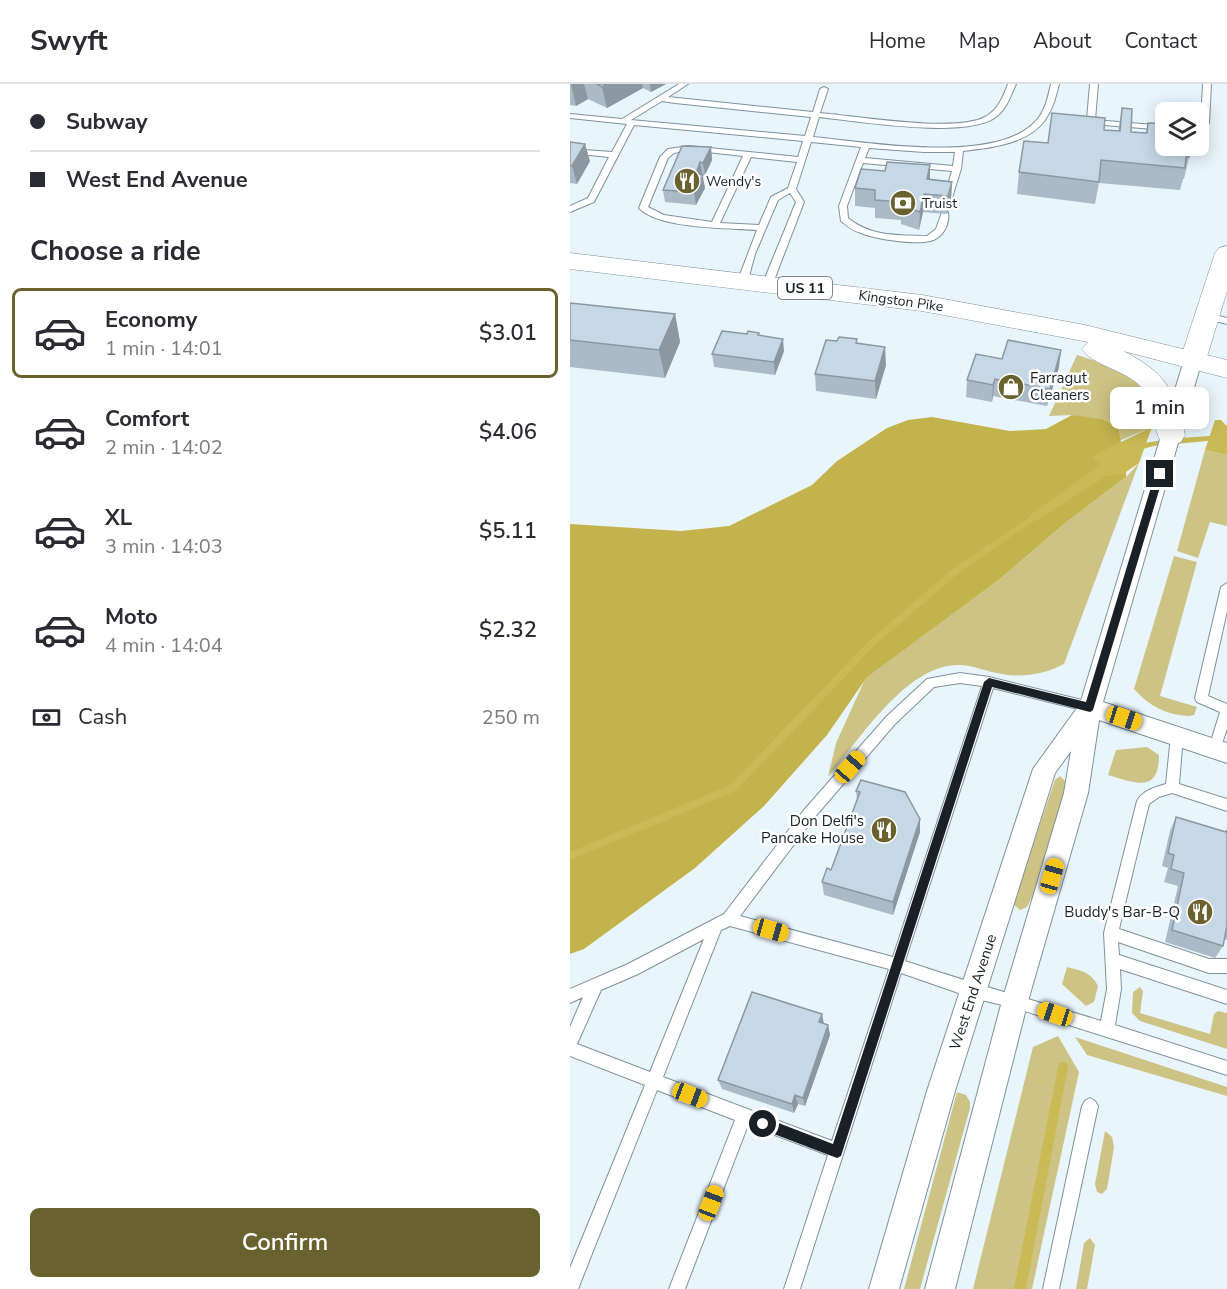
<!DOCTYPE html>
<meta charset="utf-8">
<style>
body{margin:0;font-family:"Nunito Sans",sans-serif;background:#f7f7f7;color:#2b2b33;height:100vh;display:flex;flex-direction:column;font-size:22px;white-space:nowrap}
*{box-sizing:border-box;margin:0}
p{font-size:20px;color:#7c7c81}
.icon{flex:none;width:33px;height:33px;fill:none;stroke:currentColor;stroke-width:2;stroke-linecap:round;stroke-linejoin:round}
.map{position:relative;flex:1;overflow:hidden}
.drawer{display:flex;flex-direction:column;background:#fff;width:570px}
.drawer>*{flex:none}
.hud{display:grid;align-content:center;height:132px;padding:0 30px;background:#fff}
.tools{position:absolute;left:585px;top:18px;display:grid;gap:12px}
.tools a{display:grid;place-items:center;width:54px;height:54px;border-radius:9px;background:#fff;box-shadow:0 3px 15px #0003;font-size:30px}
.end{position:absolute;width:27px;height:27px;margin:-14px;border:8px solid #1a2126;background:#fff;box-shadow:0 0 0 3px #fff}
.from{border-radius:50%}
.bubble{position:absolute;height:42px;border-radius:9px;background:#fff;box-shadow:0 3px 15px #0003;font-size:20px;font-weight:600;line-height:42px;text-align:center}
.car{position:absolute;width:18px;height:36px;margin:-18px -9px;border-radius:8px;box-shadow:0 0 4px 2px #0007;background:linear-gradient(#f5c518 24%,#345 0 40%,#f5c518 0 76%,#345 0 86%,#f5c518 0)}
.hud b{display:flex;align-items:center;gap:21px;height:57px;font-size:22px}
.hud b+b{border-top:2px solid #e1e1e2}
.hud i{width:15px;height:15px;background:#2b2b33}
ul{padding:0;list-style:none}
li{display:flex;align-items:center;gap:18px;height:90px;margin:0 12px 9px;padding:0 18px;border:3px solid transparent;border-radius:9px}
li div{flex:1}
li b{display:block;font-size:22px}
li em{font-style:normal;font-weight:600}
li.on{border-color:#6a622e}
li>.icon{width:54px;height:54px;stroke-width:1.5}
h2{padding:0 30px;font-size:27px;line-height:72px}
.pay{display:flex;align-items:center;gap:15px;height:66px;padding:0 30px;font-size:22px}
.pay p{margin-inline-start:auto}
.button{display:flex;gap:12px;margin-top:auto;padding:12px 30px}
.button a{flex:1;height:69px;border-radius:9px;background:#6a622e;color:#fff;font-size:24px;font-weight:600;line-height:69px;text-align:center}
header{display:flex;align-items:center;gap:36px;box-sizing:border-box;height:84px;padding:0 30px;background:#fff;border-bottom:2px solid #e1e1e2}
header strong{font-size:28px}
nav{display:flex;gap:33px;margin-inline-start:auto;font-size:21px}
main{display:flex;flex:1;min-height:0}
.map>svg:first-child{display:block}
.green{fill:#cdc385}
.forest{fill:#c3b34d}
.water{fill:#caba55}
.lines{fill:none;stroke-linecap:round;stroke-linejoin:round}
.stream{fill:#caba55;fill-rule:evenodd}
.lane-casing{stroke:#7f919d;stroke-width:2}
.street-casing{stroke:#7f919d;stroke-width:2}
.secondary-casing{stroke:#7f919d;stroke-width:1}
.primary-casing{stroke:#7f919d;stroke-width:1}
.lane{fill:#fff;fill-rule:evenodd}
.street{fill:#fff;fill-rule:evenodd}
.secondary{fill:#fff;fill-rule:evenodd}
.primary{fill:#fff;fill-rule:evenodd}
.wall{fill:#aabac6}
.shaded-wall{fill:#8b97a1}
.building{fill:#c6d8e6;stroke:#8b97a1;stroke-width:1.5}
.route{fill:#1a2126}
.labels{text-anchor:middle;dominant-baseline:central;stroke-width:5;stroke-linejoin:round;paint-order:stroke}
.far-poi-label{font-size:14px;fill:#1a2126;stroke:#fff;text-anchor:start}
.shield{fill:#fff;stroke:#5f6467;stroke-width:1.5}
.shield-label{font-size:14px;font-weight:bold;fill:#1a2126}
.far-street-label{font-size:14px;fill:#1a2126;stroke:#fff}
.poi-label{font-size:15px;fill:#1a2126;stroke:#fff;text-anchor:end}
.street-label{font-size:15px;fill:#1a2126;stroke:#fff}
</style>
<header>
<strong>Swyft</strong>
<nav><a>Home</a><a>Map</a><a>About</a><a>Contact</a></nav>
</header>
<main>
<section class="drawer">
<div class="hud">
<b><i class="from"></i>Subway</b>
<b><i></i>West End Avenue</b>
</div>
<h2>Choose a ride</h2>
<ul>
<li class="on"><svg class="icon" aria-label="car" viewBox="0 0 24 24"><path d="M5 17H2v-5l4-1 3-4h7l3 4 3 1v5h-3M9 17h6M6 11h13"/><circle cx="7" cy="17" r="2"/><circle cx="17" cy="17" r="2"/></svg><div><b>Economy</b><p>1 min · 14:01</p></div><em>$3.01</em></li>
<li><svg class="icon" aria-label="car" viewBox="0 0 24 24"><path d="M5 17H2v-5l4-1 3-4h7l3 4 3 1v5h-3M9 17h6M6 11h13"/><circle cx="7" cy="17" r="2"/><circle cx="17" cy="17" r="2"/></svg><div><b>Comfort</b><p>2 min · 14:02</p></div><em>$4.06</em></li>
<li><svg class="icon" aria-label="car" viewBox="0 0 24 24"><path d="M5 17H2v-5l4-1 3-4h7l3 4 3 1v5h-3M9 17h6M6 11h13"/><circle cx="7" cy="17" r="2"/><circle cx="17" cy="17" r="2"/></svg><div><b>XL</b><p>3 min · 14:03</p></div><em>$5.11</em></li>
<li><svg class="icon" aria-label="car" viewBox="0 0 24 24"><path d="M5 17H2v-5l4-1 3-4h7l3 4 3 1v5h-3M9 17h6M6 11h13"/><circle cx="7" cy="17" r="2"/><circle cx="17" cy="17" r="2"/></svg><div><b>Moto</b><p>4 min · 14:04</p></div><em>$2.32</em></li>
</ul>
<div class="pay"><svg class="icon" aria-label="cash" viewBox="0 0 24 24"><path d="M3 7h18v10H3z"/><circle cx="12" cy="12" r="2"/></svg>Cash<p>250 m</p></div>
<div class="button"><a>Confirm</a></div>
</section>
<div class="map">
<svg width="657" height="1205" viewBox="0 0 657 1205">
<rect width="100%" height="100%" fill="#e9f5fd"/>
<path class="green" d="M507,271C545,283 589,294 582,343L549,357L548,342L502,331L479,332Z
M635,366L657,371V442L640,438L628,474L607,467Z
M569,379L494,580C475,590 453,594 432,590C418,588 405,582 391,581C338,578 290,655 258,693L266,659L296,593L430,495L494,440L556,393Z
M604,472L627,478L590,612L627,623L624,631L619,632C596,631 579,622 564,605Z
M577,663L589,671C589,710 565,699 538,691L546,666Z
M490,692L496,698L497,703L463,811L457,823L450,826L443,820L485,696Z
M497,883C512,887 521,888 528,902L524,918L516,922L492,900Z
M570,903L573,907L570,929L640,950L644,930L648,927L657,929V965L570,937L562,929L563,908Z
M488,952L509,988L462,1205H403L463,963Z
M505,953L657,1003V1012L517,971Z
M387,1008L396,1011L400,1018V1024L350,1205H334Z
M535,1047L542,1053L544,1063L537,1105L532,1110L527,1108L525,1100Z
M520,1154L525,1161L517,1205H506L514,1159Z"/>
<path class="forest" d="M502,331L531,335L548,342C550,360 557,375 556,393L494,440L430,495L297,593L257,651L194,722L125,784L14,865L0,870V440L111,447L159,442L242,401L267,377L317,344L338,336L362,333L440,347L476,345Z"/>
<path class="water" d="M645,336H651L657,342V371L635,366Z
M582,343L569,379L553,390L536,392L467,437L459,432L531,380L522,373L526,370Z"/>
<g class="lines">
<path class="stream" d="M657,351V355L584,362L565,367L561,364C575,355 637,352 657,351Z
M470,426L473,427L474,429L473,431L391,487L306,560L166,707L0,776V768L160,701L300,556L385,483Z
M493,978L497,979L498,983L456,1205H444L488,983L489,979Z"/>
<defs>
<path id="lane" d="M109,0H118L98,13L243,28L250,5L254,3L258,5L250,29C287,32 385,49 415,33C428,26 433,13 438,0H446C441,11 437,24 427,32C399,56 287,37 249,33L243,53C297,58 424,81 465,38C475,28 478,13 481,0H489C486,12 483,25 475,36C458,60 420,64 393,67L391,85L381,117L374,115L382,87L293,79L277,122L278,134C301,153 329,151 357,152L366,145L372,128H378C380,140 373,154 360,157C345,161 305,155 291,149C283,147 277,142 271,137L269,122L291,63L241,58L226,105L234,118L203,199L198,202L193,199L226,118L220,109L208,116L185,170L178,196L173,199L168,196L187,146C158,144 89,145 69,124L90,73L98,65L119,62L228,73L233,57L64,41L24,118L0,128V122L18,114L39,73L0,69V65L42,68L57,40L0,34V30L52,35ZM92,17L105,19L241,33L235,52L61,36ZM299,64L354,68H385L383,82L295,74ZM119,66L173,72L142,138L94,131L78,123L98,74L104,69ZM181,73L227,78L218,104L201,113L189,141L150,139Z
M520,0H528L525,36L596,42V46L509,39V35H517Z
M633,0H641L639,39L628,47V40L631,38Z
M637,229L657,234V240L634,234L632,232Z
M657,499V527L638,612L657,620V645L649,668L645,669L641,668L639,664L650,628L627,618L625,614L651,503Z
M390,589L419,593L520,618L524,619L526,623L524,627L520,628L423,604L335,877C400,899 466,917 531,937L537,905L534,849L567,717C572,707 585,703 596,700L601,652L603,648L607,647L611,648L613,652L609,700L657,715V727L602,709L589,713L579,720L549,845L639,875H657V889H639L548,858L549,871L657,906V920L550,885L551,905L545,941L657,977V991L445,924L403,914L331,889L230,1205H214L258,1071L178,1041L115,1205H99L165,1036L87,1006L8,1205H0V1184L75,1001L0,972V943L13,913L0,919V905L58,880L154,830L234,726L317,632L357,595ZM390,599L412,602L323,873L170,832L244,734L325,640L364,603ZM160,842L319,885L262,1057L93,993L151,846ZM134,855L80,988L7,960L31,906L68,890Z
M520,1014L525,1017L528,1022L489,1205H473L512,1022L515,1017Z"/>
<path id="street" d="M623,270L629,272L632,276L533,618L657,659V679L529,636L518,709L458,917L385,1205H355L432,917L494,709L501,667L485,689L385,1007L329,1205H299L357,1007L463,685L510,620L614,276L617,272Z"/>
<path id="secondary" d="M657,162V207L636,276L632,282L623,284L614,282L610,276L645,169L649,164Z"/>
<path id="primary" d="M0,169L352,211L515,241L657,276V294L553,267C594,287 606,307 615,351L611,358L601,361L591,358C581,340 585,318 570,302C555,286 522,281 512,265L518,258L352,227L0,185Z"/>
</defs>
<use href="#lane" class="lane-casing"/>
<use href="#street" class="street-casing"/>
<use href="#secondary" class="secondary-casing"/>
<use href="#primary" class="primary-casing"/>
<use href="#lane" class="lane"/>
<use href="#street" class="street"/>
<use href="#secondary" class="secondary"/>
<use href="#primary" class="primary"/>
</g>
<path class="wall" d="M0,0H96L81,8L73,4L37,24L18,15L6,22L0,21Z
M552,24L561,48L576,49L578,39L619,73L614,95H613L610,106L529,99L525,120L447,110L449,88L534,46L548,47Z
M0,58L20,77L7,100L0,99Z
M141,63L142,76L135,91H132L135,104L126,121L95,118L93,106Z
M360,95L382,98L381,116L377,130L353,128L349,146L331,140V136L305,134V124L285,122V104Z
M0,219L105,230L110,258L95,294L0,283Z
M189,249V252L214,267L205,291L144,283L142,270L177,250Z
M288,260L316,281L306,315L246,307L245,290Z
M489,283L477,322L423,312L422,318L396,313L397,296Z
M291,696L350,735V748L323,831L254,811L252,798L261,786L287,717L286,707Z
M606,733L656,748L657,746V856L654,855L653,862L645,874L595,858L608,802L594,798L598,784L592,782L600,747Z
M253,940L258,941L260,951L235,1022L228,1020L224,1029L152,1005L148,996Z"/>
<path class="shaded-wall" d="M1,0H14L18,15L6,22Z
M36,0H72L73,4L37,24L32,3Z
M80,0H96L81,8Z
M15,60L20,77L7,100L2,82Z
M141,63L142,76L135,91L133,79Z
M130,78L135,104L126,121L124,108L126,90Z
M360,81V99L357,113V95Z
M382,98L381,116L377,130L378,112Z
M354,110L353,128L349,146L350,128Z
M105,230L110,258L95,294L89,266Z
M213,255L214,267L205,291L204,278Z
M315,263L316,281L306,315L305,297Z
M491,266L489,283L477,322L480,305Z
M425,295L423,312L422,318L423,301Z
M350,735V748L323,831V818Z
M252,930L254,940L249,938Z
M258,941L260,951L235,1022L233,1014Z
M225,1011L228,1020L224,1029L222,1020Z"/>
<path class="building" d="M27,0H36L32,3Z
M552,24L562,25L561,48L577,49L578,39L596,40V62H619V73H616L615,84L531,76L529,98L449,88L454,57L478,59L482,29L535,34L534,46L550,47Z
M0,58L15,60L2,82H0Z
M112,62L141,63L133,79L130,78L126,90L133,91L124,108L93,106Z
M317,78L360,81L357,95L382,98L378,112L354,110L350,128L331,122L333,118L305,116V106L285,104L291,85L315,87Z
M0,219L105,230L89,266L0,256Z
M152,247L177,250L178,247L189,249L188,251L213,255L204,278L142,270Z
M269,253L287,255L286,259L315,263L305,297L245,290L256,256L267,257Z
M438,256L491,266L480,305L425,295L423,301L397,296L406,270L432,275Z
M291,696L335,708L350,735L323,818L252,798L257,784L261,786L290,708L286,707Z
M606,733L656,748L657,746V842L653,862L602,846L614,789L601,785L604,771L598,769Z
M182,908L252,930L249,938L258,941L233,1014L225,1011L222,1020L148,996Z"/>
<path class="route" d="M590,386L594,390L523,626L520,628L422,603L271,1072L267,1074L188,1044L187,1040L188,1035L193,1033L263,1060L414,598L419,594L516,618L585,390Z"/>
<defs>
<symbol id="restaurant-disc" viewBox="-11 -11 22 22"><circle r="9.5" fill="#6a622e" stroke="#fff"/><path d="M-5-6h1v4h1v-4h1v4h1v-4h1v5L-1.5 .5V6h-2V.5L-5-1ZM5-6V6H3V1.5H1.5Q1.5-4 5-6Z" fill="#fff"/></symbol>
<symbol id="bank-disc" viewBox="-11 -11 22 22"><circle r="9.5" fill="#6a622e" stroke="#fff"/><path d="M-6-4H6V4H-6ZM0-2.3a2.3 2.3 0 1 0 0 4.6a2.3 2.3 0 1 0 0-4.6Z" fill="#fff"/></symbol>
<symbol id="shop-disc" viewBox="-11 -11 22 22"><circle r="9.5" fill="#6a622e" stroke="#fff"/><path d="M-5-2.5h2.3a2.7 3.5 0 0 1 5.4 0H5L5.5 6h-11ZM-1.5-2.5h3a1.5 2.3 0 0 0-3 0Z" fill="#fff"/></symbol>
</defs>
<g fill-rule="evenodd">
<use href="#restaurant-disc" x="102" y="82" width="30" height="30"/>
<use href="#bank-disc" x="318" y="104" width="30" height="30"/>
<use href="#shop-disc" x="426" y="288" width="30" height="30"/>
<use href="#restaurant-disc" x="299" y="731" width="30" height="30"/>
<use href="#restaurant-disc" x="615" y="813" width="30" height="30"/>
</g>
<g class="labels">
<g class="far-poi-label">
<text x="136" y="97">Wendy's</text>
<text x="352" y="119">Truist</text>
</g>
<rect class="shield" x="208" y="193" width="54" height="22" rx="4.5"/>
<g class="shield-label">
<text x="235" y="204">US 11</text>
</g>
<g class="far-street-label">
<text transform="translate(331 217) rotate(8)">Kingston Pike</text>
</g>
<g class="poi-label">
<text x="460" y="294" text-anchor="start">Farragut<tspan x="460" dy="17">Cleaners</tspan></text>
<text x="294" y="737">Don Delfi's<tspan x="294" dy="17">Pancake House</tspan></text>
<text x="610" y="828">Buddy's Bar-B-Q</text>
</g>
<g class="street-label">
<text transform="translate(403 908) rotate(-72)">West End Avenue</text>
</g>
</g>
</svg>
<div class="tools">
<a><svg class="icon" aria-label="layers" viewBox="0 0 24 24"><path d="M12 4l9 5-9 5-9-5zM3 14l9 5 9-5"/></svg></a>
</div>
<i class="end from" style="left:193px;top:1040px"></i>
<i class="end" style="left:590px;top:390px"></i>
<div class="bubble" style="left:540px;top:303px;width:99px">1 min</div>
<i class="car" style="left:554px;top:634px;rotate:108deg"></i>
<i class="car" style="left:280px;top:683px;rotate:41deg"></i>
<i class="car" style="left:482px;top:792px;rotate:16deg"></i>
<i class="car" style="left:201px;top:846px;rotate:106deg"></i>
<i class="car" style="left:485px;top:930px;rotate:288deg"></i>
<i class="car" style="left:120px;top:1011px;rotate:111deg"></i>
<i class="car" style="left:141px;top:1119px;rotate:21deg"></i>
</div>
</main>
